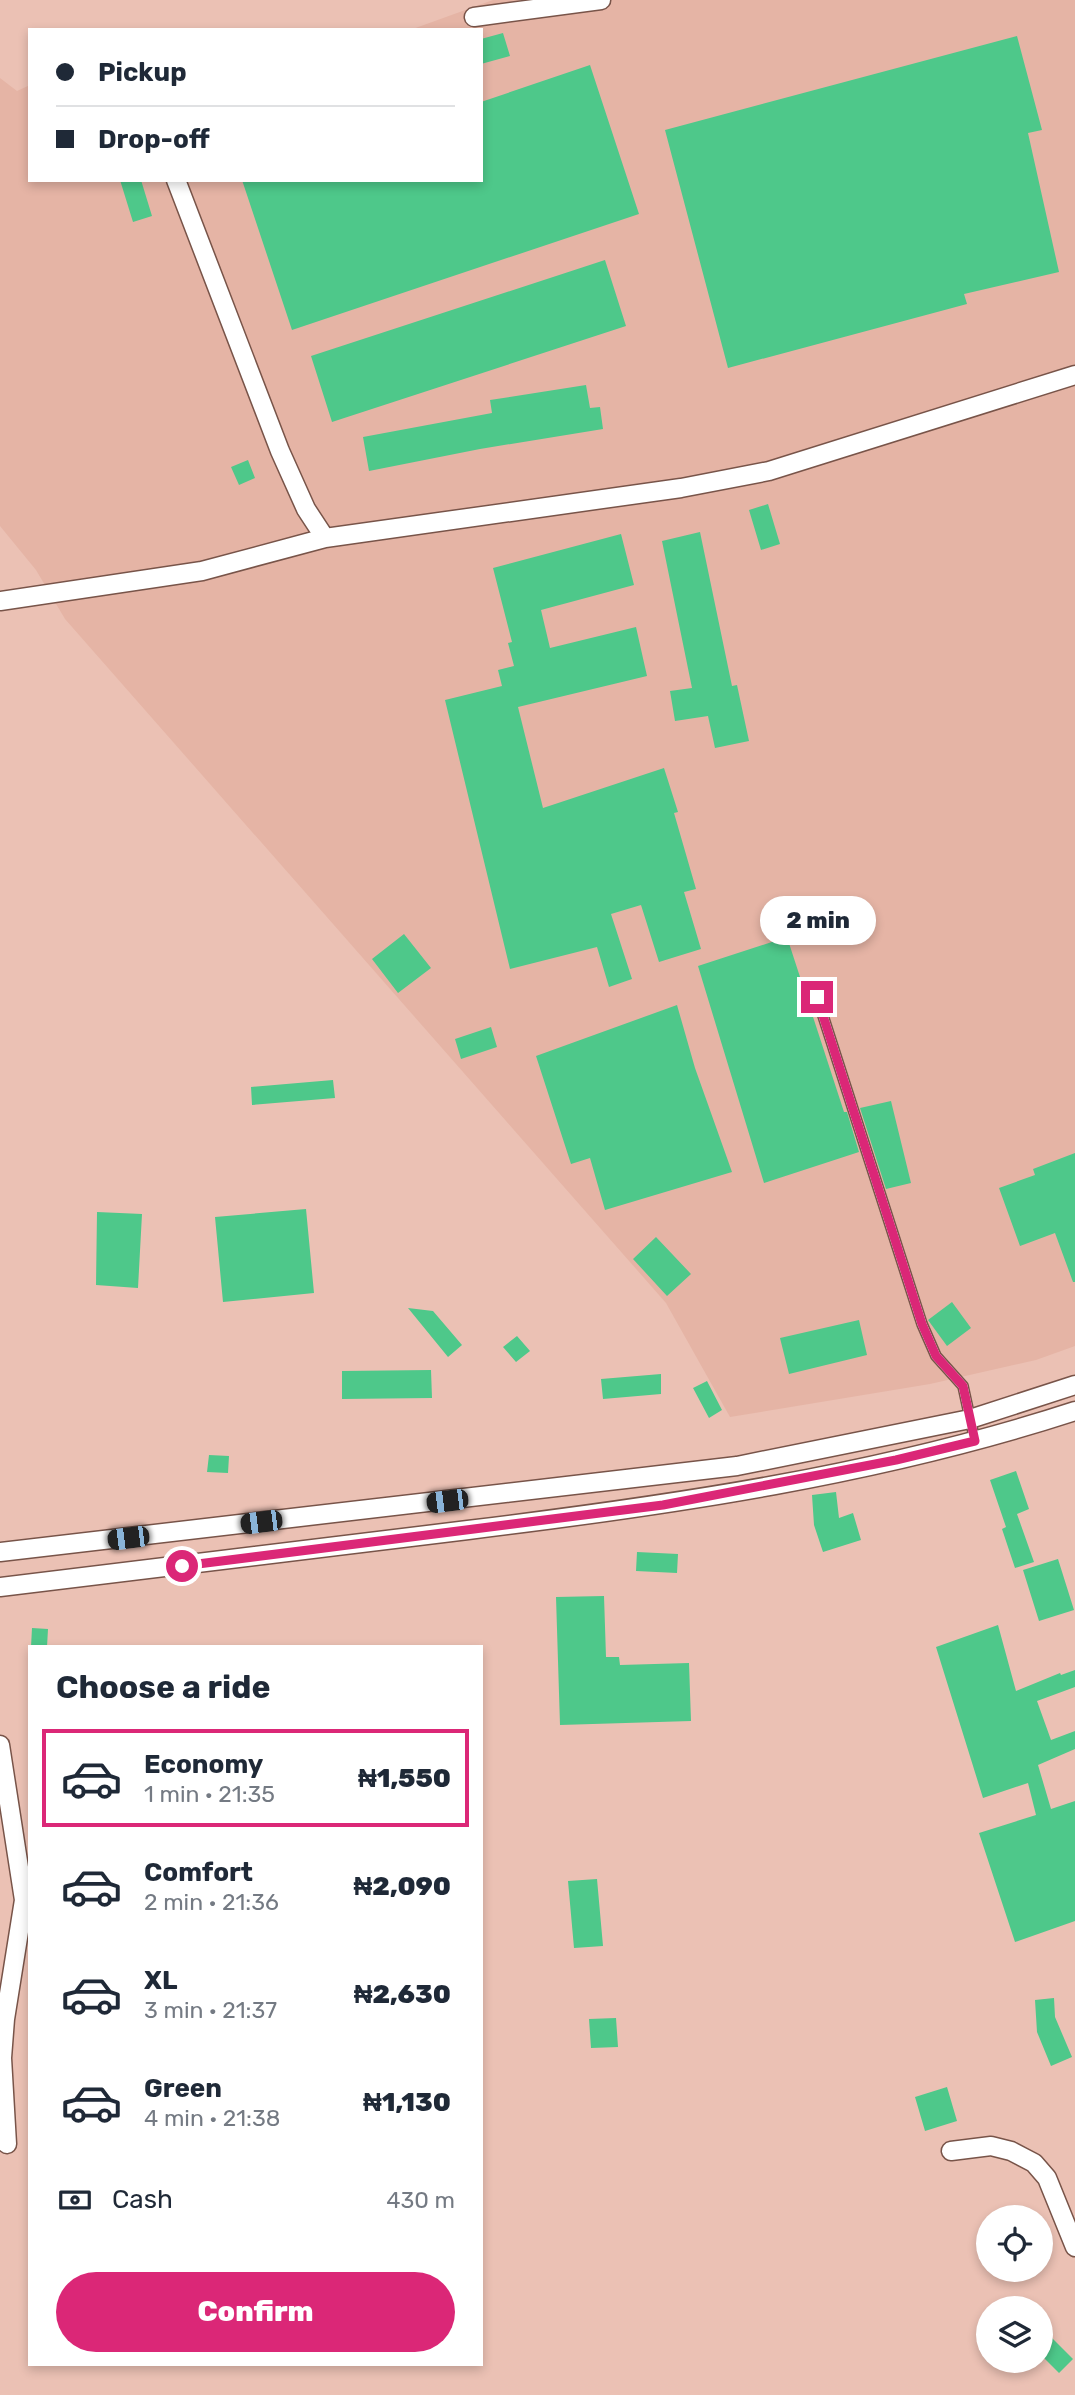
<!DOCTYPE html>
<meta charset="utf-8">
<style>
body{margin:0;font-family:Rubik,sans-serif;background:#f2f2f3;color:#1f2937;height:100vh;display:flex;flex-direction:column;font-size:26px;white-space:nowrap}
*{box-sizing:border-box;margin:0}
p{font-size:23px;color:#747a83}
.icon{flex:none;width:38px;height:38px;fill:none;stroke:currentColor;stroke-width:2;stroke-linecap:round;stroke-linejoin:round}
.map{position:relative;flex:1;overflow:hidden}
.details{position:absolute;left:28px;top:1645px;width:455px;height:721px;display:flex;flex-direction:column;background:#fff;border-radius:0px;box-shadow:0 4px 10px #0003}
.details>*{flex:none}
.top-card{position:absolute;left:28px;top:28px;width:455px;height:154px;border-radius:0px;box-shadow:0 4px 10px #0003;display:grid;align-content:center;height:154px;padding:0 28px;background:#fff}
.fabs{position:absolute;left:976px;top:2205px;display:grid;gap:14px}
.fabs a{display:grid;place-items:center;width:77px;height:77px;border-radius:50%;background:#fff;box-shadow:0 4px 10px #0003;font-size:35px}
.end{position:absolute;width:32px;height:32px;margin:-16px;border:9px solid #db2777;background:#fff;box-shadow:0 0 0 4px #fff}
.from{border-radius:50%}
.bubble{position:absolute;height:49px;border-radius:24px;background:#fff;box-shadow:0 4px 10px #0003;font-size:23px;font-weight:800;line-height:49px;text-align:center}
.car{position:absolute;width:21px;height:42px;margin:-21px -10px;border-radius:9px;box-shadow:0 0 5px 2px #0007;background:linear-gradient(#222 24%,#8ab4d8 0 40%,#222 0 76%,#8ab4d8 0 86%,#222 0)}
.top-card b{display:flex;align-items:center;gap:24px;height:66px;font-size:26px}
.top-card b+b{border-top:2px solid #e0e1e3}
.top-card i{width:18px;height:18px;background:#1f2937}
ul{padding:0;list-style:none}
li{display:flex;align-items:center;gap:21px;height:98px;margin:0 14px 10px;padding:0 14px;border:4px solid transparent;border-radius:0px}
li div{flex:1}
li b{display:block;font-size:26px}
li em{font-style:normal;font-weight:800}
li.current{border-color:#db2777}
li>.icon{width:63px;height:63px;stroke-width:1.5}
h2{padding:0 28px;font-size:32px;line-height:84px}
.pay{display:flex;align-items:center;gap:18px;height:77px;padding:0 28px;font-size:26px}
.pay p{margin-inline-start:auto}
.action{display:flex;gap:14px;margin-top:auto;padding:14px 28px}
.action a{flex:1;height:80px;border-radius:42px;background:#db2777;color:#fff;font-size:28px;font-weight:800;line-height:80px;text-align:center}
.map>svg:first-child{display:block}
.built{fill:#e5b4a5}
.building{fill:#4ec88a}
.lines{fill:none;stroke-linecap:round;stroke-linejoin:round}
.service-casing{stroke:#785449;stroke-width:12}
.minor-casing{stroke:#785449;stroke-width:21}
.service{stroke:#fff;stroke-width:9}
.minor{stroke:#fff;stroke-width:18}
.route{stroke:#db2777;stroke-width:9}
</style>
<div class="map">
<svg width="1075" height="2395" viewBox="0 0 1075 2395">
<rect width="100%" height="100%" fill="#ebc1b4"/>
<path class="built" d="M493,0H1075V1346L1036,1360L930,1384L730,1417L666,1303L65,619L36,570L0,526V78L17,91L30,85V180H481V30H410Z"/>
<path class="building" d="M503,33L510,56L481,64V39Z
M1017,36L1042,130L1028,133L1059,272L964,294L967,304L728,368L665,130Z
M590,65L639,214L292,330L242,180H481V102Z
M120,180H141L152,216L133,222Z
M605,260L626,326L332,422L311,356Z
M586,385L590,408L600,407L603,429L480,449L369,471L363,437L492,413L490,400Z
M248,460L255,478L239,485L231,467Z
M768,504L780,544L761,550L749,510Z
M700,532L732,686L737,685L749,741L715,748L708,716L675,721L670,691L692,688L662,541Z
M621,534L634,585L541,610L550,648L636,627L647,676L518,707L543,808L664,768L678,812L674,813L696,889L684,892L701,949L659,962L641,905L611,914L632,979L609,987L597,947L510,969L445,700L502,686L498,670L514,666L508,643L512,642L493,568Z
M404,934L431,968L398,993L372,959Z
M787,937L844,1112H847L859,1152L764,1183L698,966Z
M677,1005L695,1068L732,1172L605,1210L590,1158L571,1164L536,1056Z
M491,1027L497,1047L461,1059L455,1039Z
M333,1080L335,1098L252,1105L251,1087Z
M891,1101L911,1183L886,1189L860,1108Z
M1075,1153V1282H1073L1055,1233L1020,1246L999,1188L1035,1175L1033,1169Z
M306,1209L314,1293L223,1302L215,1217Z
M97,1212L142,1214L138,1288L96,1285Z
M656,1237L691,1274L667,1296L633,1259Z
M952,1302L971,1328L947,1346L928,1320Z
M408,1308L433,1311L462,1345L448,1357Z
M859,1320L867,1355L789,1374L780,1338Z
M517,1336L530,1351L516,1362L503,1347Z
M431,1370L432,1398L342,1399V1371Z
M661,1374V1394L603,1399L601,1379Z
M707,1381L722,1410L709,1418L693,1388Z
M209,1455L229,1456L228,1473L207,1472Z
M1016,1471L1029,1509L1017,1514L1034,1562L1015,1568L1002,1529L1006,1527L990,1480Z
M836,1492L839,1518L853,1513L861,1540L823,1552L814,1525L812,1495Z
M637,1552L678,1554L677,1573L636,1571Z
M1058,1559L1074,1610L1039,1621L1023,1570Z
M604,1596L606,1657H619L620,1665L689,1663L691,1721L560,1725L556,1597Z
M998,1625L1016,1691L1060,1673L1061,1675L1075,1670V1687L1037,1701L1051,1740L1075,1731V1749L1038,1765L1051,1809L1075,1801V1921L1015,1942L979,1833L1036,1815L1028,1783L983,1798L936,1647Z
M32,1628L48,1629L47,1647H31Z
M597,1879L603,1946L574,1948L568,1881Z
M1054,1998L1055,2017L1072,2057L1051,2066L1037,2032L1035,2000Z
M616,2018L618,2047L591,2048L589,2019Z
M947,2087L957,2121L925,2131L915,2097Z
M1041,2327L1073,2359L1059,2373L1041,2355Z"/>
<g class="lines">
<defs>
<path id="service" d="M817,997L922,1324L936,1356L963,1386L975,1441"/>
<path id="minor" d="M474,17L601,0
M176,180L280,451L306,509L325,538
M0,601L202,571L325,538L681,488L769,471L1075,375
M0,1552L737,1466L970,1419L1075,1385
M0,1587C156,1569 312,1550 468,1530C672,1505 879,1475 1075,1411
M0,1745L24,1900L5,2019L2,2058L7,2144
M951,2151L991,2146L1011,2151L1034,2163L1047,2178L1075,2247"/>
</defs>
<use href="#service" class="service-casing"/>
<use href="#minor" class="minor-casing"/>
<use href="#service" class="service"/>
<use href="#minor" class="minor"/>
</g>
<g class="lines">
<path class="route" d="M182,1566L663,1505L896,1460L975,1441L963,1386L936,1356L922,1324L817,997"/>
</g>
</svg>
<div class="fabs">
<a><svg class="icon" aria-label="locate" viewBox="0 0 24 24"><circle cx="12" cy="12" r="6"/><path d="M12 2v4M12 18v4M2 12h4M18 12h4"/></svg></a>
<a><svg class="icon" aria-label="layers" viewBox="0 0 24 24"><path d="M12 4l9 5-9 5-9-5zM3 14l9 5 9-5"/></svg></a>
</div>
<i class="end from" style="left:182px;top:1566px"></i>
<i class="end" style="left:817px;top:997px"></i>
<div class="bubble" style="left:760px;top:896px;width:116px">2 min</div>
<i class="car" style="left:447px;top:1501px;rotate:263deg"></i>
<i class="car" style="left:261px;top:1522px;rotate:263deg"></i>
<i class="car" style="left:128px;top:1538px;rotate:263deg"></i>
<div class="top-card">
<b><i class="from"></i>Pickup</b>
<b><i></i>Drop-off</b>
</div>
<section class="details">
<h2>Choose a ride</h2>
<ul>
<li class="current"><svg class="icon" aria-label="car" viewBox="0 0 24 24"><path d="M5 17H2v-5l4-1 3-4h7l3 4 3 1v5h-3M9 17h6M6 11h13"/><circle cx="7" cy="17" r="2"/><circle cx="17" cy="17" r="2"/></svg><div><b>Economy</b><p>1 min · 21:35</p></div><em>₦1,550</em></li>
<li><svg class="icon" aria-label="car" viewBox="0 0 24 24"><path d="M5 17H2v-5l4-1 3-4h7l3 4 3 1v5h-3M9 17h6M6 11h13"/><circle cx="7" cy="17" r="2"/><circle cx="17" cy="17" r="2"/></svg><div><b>Comfort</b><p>2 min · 21:36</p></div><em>₦2,090</em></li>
<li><svg class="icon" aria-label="car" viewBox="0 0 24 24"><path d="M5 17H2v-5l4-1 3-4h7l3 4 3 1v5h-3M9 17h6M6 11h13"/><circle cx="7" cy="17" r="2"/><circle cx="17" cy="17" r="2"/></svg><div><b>XL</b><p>3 min · 21:37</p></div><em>₦2,630</em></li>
<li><svg class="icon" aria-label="car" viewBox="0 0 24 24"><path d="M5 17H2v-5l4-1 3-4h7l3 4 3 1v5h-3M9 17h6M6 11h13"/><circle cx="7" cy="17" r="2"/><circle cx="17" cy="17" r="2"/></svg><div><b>Green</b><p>4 min · 21:38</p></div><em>₦1,130</em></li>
</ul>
<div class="pay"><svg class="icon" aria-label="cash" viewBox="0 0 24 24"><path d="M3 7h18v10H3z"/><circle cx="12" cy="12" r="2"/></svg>Cash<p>430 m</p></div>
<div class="action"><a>Confirm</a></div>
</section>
</div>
